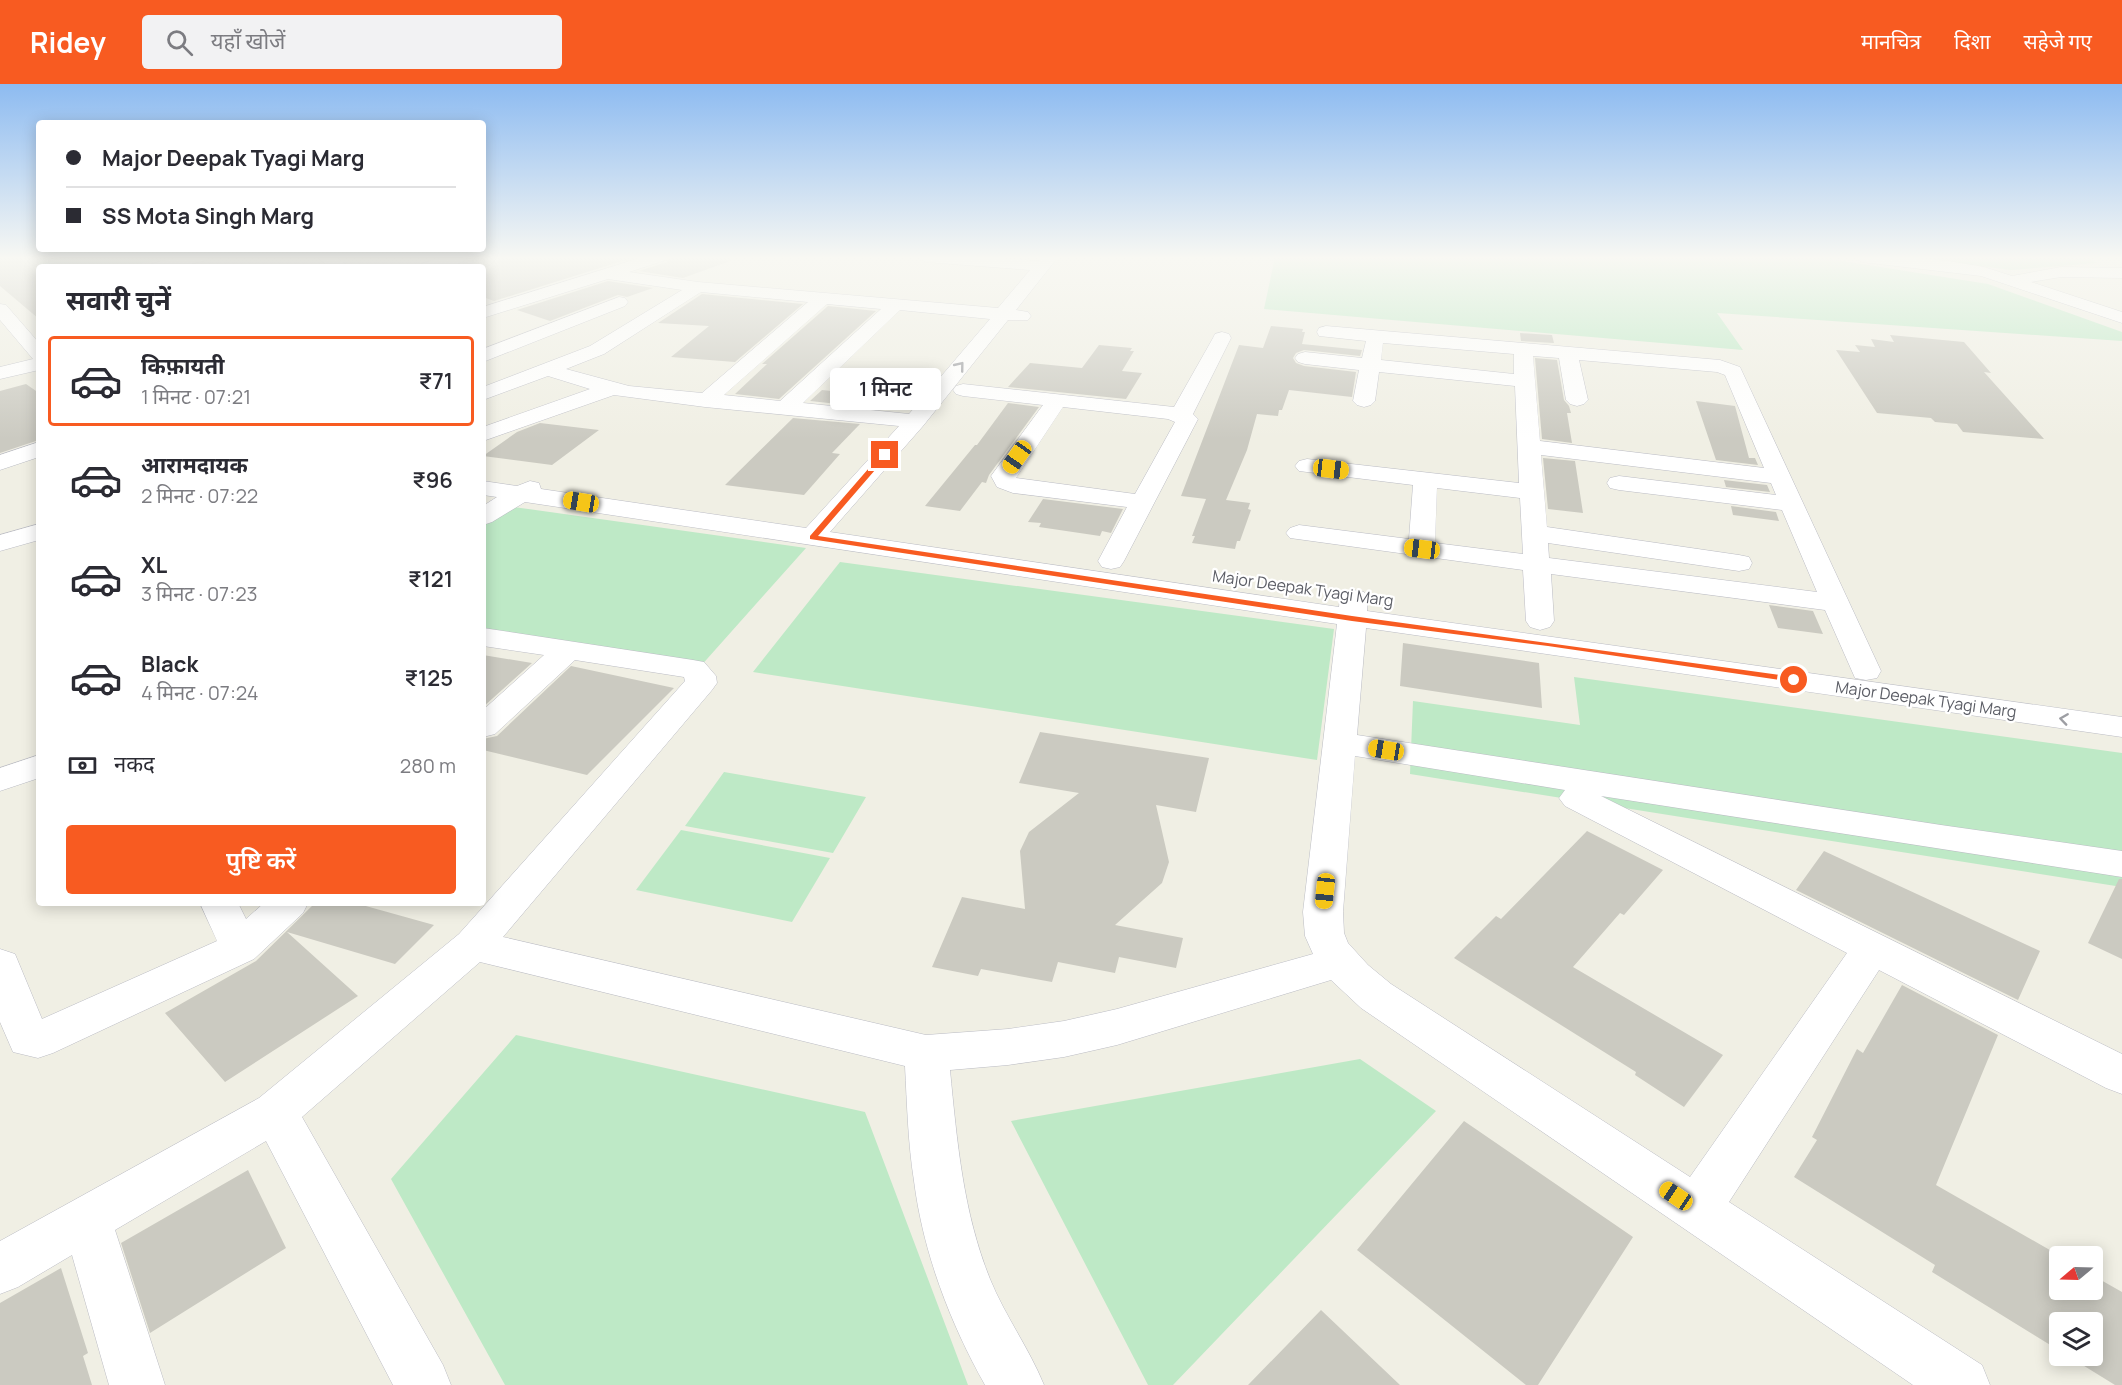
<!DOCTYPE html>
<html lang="hi">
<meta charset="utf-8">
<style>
body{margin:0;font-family:Manrope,"Noto Sans Devanagari",sans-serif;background:#f2f2f3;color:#2b2b33;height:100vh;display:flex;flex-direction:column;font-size:22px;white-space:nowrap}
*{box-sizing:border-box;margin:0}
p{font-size:20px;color:#7c7c81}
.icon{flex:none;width:33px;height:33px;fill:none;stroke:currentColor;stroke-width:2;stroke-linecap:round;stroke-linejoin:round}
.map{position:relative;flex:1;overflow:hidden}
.details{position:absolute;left:36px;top:180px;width:450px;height:642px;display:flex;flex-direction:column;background:#fff;border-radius:6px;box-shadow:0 3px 15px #0003}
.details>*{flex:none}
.hud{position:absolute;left:36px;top:36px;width:450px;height:132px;border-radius:6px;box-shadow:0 3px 15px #0003;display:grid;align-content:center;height:132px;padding:0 30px;background:#fff}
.needle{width:39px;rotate:251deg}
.controls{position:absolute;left:2049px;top:1162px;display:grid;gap:12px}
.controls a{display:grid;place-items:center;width:54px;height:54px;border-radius:6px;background:#fff;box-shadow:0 3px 15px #0003;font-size:30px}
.end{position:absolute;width:27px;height:27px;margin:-14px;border:8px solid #f85b21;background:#fff;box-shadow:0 0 0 3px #fff}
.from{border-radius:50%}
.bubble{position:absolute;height:42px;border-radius:6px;background:#fff;box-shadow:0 3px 15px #0003;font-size:20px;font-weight:600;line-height:42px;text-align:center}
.car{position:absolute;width:18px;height:36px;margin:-18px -9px;border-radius:8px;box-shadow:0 0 4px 2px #0007;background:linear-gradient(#f5c518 24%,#345 0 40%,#f5c518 0 76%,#345 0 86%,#f5c518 0)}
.hud b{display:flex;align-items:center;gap:21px;height:57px;font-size:22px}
.hud b+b{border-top:2px solid #e1e1e2}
.hud i{width:15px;height:15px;background:#2b2b33}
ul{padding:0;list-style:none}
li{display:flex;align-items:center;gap:18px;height:90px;margin:0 12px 9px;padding:0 18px;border:3px solid transparent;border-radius:6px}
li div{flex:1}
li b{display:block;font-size:22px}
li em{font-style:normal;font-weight:600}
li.selected{border-color:#f85b21}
li>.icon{width:54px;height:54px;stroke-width:1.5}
h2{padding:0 30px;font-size:27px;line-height:72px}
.pay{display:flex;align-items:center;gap:15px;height:66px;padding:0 30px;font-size:22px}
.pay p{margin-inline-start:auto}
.button{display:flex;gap:12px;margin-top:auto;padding:12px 30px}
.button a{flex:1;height:69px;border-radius:6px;background:#f85b21;color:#fff;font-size:24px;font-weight:600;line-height:69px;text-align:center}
header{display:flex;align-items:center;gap:36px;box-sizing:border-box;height:84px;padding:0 30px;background:#f85b21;color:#fff}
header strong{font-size:28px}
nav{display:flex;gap:33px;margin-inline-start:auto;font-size:21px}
.search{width:420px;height:54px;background:#f2f2f3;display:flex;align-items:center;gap:15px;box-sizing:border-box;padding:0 21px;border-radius:6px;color:#7c7c81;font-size:22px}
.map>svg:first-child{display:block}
.green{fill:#bee9c6}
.building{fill:#cbcac1}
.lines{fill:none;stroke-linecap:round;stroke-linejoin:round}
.minor-casing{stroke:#bbbcc4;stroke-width:1}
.minor{fill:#fff;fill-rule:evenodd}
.oneway{stroke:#9d9ea3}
.route{fill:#f85b21}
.labels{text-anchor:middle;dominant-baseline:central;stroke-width:4.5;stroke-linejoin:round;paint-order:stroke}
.street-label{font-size:16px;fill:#5c5e66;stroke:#fff}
</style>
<header>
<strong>Ridey</strong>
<div class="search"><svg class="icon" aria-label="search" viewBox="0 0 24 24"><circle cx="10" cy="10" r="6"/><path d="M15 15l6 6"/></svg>यहाँ खोजें</div>
<nav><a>मानचित्र</a><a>दिशा</a><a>सहेजे गए</a></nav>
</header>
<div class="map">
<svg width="2122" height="1301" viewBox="0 0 2122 1301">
<rect width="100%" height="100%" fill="#f0efe4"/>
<path class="green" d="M45,173H174L121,183H39L9,179Z
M1275,173H1817L1988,200L2122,248V257L1717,229L1743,266L1264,225Z
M1910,173H2086L2097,179L2011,186Z
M507,422L806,464L699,584L483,548V439Z
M840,478L1334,545L1317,676L753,588Z
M1574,593L2122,669V803L1410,690L1413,617L1580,641Z
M724,688L866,713L833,769L685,742Z
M681,746L830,774L792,838L636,806Z
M516,951L865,1028L968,1301H505L391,1095Z
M1360,975L1436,1027L1173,1301H1148L1011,1037Z"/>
<path class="building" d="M0,173H39V235L0,202Z
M483,173H635L494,217L483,213Z
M670,173H729L730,177L683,194L639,187L667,178Z
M608,197L653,204L627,213L618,211L550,237L517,226Z
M702,210L803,220L735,278L671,273L709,242L658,239Z
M828,222L876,227L779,315L735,310L767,280H762Z
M1271,242L1303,245L1302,248H1305L1302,260L1362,266L1360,272L1304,266L1296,269L1293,274L1296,279L1304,282L1356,288L1352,313L1289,306L1282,326H1279L1278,332L1257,330L1247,366L1226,416L1250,419L1248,425L1251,426L1240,457H1237L1235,465L1192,459L1195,452H1192L1206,415L1181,412L1239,261L1263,264Z
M1520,249L1552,251L1554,259L1521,257Z
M1890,251L1964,258L1991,289L1984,288L2044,355L1963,348L1957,340L1935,338L1931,334L1877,329L1836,266L1860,268L1855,261L1875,263L1871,255L1894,258Z
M1099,261L1132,264L1130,267H1134L1122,287L1142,289L1126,315L1008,303L1030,279L1082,284Z
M1535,274L1557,276L1564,316L1569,322L1571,329H1567L1572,359L1542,355Z
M26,300L39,309V356L0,369V307Z
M822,306L885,313L875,324L810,317Z
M1696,317L1735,322L1749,374H1755L1758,381L1716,376Z
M1008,319L1039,323L989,391L986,399L982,398L960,427L925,422L975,361H977Z
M793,334L860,340L832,369L840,370L804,411L725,401Z
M540,339L599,346L552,381L483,372L517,348Z
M1543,374L1575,377L1583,429L1548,425Z
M1724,396L1767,401L1770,408L1726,403Z
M1043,415L1123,425L1111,449L1102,447L1100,452L1039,443L1041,439L1028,438Z
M1731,422L1776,428L1779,437L1733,431Z
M1769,521L1813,527L1823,550L1778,544Z
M1403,559L1539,579L1542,624L1400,602Z
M483,571L532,579L483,623Z
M571,582L674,604L587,691L483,666V655L497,652Z
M1040,648L1209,674L1196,728L1156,721L1169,778L1162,799L1115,841L1183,854L1176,884L1119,873L1115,889L1058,878L1052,898L981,885L978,892L932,883L962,813L1025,825L1020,767L1029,748L1079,709L1019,699Z
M1587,747L1663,786L1624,831L1620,829L1573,883L1723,971L1684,1023L1635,991L1636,988L1454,874L1496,832L1501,835Z
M1824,767L2040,867L2018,916L1796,806Z
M2119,795H2122V875L2088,859Z
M315,819H355L434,841L395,880L287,848L358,912L225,998L165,929L256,877Z
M1902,901L1998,951L1936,1101L2062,1173H2060V1206H2092V1191L2122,1208V1301H2115L2068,1272H2092V1239H2060V1267L1932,1188L1935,1181L1794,1093L1817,1056L1812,1053L1857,965L1863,969Z
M1464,1037L1633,1153L1538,1301H1526L1357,1166Z
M248,1086L286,1164L150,1249L121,1159Z
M61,1184L88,1269L83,1272L92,1301H0V1219Z
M1321,1226L1400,1301H1248Z"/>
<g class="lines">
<defs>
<path id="minor" d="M179,173H209L207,176L178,183H149L151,180Z
M317,173H336L349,183H330Z
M443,173H468C457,185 434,183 419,183L421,180Z
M643,173H668L666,176L629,188L698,198L998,224L1030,186L926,178L918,173H989L1038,177L1041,173H1058L1016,226L1028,228L1031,232L1028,236H1008L923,342L830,448L1339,523L1340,514L1344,508L1354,506L1364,508L1368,514L1367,527L2122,633V653L1366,544L1357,651L1941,741L2122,767V793L1601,712L2122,970V1010L2106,1004L1879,886L1729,1118L1982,1281L1990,1301H1913L1361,924L1331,896L1117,961L1064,973L1008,981L950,986C957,1057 963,1128 990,1195C1005,1232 1029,1264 1044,1301H985C950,1239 923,1168 914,1097C908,1059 907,1020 905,982L480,878L302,1033L443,1281L451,1301H393L266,1057L115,1146L165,1301H109L72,1171L18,1203L0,1210V1157L259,1014L459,850L685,597L684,593L575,576L495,650L483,653V626L544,571L483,562V544L693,576L704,578L716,592L717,599L712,606L503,853L926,951L1008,945L1064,937L1117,925L1313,870L1305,852L1303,828L1337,540L525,418L492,438L483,441V422L497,413L483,411V397L517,402L530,397L539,399L541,405L806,444L899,342L705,323L614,311L483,357V343L590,305L548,292L483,316V303L590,262L682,206L608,195L483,234V223ZM701,208L808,218L702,309L629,302L566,285L604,270ZM827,220L881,225L780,317L724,311ZM900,226L990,235L909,330L803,319ZM1355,672L1565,706L1559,714L1565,722L1847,869L1690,1093L1391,900L1368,881L1348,859L1344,849L1343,828Z
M1854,173H1909L1948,177L1984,183L2012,192L2061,183L2122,184V194L2061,193L2031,198L2122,228V239L1981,192L1862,178Z
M619,213L625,214L628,218L625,222L483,278V265Z
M0,220L6,221L39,259V286L0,295V283L33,275L0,236Z
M1326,242L1720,276L1740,283L1881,587L1877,594L1866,596L1855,594L1825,526L1551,490L1554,537L1550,543L1540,546L1530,543L1526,537L1523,486L1290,454L1286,449L1290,444L1299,441L1409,455L1413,401L1299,387L1295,382L1299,377L1307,375L1519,399L1515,302L1379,288L1375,317L1371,321L1364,323L1357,321L1353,317L1359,286L1305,280L1298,278L1295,274L1298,270L1305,268L1362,274L1366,257L1319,252L1317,248L1319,244ZM1383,259L1514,270V290L1381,276ZM1533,272L1559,274L1566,316L1570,320L1577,322L1584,320L1588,316L1579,276L1717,288L1725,291L1764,384L1540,357ZM1541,371L1771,399L1776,411L1619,392L1610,394L1607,399L1610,404L1619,406L1782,426L1817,508L1549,474L1548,459L1739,487L1749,485L1752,479L1749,473L1739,471L1547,443ZM1437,404L1520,414L1523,470L1435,459Z
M1222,248L1229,250L1231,254L1193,330L1198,335L1124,477L1120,483L1111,485L1102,483L1098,477L1127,423L1013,409L997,403L991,392L1043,321L963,312L956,310L953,306L956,302L963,300L1174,323L1213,254L1215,250ZM1063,323L1168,335L1175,338L1135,410L1016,394Z
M39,358V373L0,386V371Z
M39,440V456L0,467V451Z
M39,671V694L0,707V684Z
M200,819H238L246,835L264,819H308L303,829L254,875L53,969L38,974L13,968L0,938V865L15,870L42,935L217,857Z"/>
</defs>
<use href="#minor" class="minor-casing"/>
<use href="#minor" class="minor"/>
</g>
<defs><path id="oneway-chevron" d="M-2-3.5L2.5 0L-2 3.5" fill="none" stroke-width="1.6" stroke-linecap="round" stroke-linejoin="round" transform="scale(1.5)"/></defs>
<g class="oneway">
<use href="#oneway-chevron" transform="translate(960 282) rotate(-51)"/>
<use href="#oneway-chevron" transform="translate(2064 635) rotate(-172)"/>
</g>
<linearGradient id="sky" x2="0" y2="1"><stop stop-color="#8dbbf1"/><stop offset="0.49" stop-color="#f8f8f3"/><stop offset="1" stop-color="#f8f8f3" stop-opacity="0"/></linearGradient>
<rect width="2122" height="355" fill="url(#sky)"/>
<path class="route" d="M882,369L888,371L818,452L1352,532L1794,593L1799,596L1794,598L1548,562L1352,537L810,455V452Z"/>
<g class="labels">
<g class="street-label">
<text transform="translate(1303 504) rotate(8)">Major Deepak Tyagi Marg</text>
<text transform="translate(1926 615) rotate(8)">Major Deepak Tyagi Marg</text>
</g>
</g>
</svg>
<div class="controls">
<a><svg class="needle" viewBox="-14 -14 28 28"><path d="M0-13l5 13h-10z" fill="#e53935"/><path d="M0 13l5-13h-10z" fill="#7c7c81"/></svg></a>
<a><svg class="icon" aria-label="layers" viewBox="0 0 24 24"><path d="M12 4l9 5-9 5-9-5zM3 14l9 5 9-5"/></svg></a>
</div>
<i class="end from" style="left:1794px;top:596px"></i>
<i class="end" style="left:885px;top:371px"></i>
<div class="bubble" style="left:830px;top:284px;width:111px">1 मिनट</div>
<i class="car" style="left:1017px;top:373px;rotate:215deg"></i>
<i class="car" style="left:1331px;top:385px;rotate:97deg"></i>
<i class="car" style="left:581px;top:418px;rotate:279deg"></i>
<i class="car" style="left:1422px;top:465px;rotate:277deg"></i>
<i class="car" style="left:1386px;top:666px;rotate:279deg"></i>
<i class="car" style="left:1325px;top:807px;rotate:186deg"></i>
<i class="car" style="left:1676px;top:1112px;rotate:304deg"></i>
<div class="hud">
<b><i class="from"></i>Major Deepak Tyagi Marg</b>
<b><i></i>SS Mota Singh Marg</b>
</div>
<section class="details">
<h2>सवारी चुनें</h2>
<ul>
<li class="selected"><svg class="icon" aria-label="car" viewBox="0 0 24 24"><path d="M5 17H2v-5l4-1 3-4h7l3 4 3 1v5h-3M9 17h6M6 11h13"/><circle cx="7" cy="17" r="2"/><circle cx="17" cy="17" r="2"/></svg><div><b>किफ़ायती</b><p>1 मिनट · 07:21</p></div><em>₹71</em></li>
<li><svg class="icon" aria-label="car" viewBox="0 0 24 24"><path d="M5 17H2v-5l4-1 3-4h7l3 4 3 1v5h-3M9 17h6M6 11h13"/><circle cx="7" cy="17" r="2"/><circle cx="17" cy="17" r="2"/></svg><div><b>आरामदायक</b><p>2 मिनट · 07:22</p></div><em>₹96</em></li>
<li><svg class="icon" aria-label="car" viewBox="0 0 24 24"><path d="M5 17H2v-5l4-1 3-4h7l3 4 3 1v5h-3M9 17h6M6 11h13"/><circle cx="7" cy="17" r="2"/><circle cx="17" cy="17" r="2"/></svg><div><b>XL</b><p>3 मिनट · 07:23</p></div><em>₹121</em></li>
<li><svg class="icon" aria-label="car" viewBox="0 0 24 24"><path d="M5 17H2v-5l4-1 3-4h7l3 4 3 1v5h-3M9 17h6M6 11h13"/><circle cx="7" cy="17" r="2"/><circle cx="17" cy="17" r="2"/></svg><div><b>Black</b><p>4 मिनट · 07:24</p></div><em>₹125</em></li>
</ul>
<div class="pay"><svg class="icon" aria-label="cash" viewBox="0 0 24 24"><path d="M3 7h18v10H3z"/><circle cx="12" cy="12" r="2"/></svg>नकद<p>280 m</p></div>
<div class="button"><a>पुष्टि करें</a></div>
</section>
</div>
